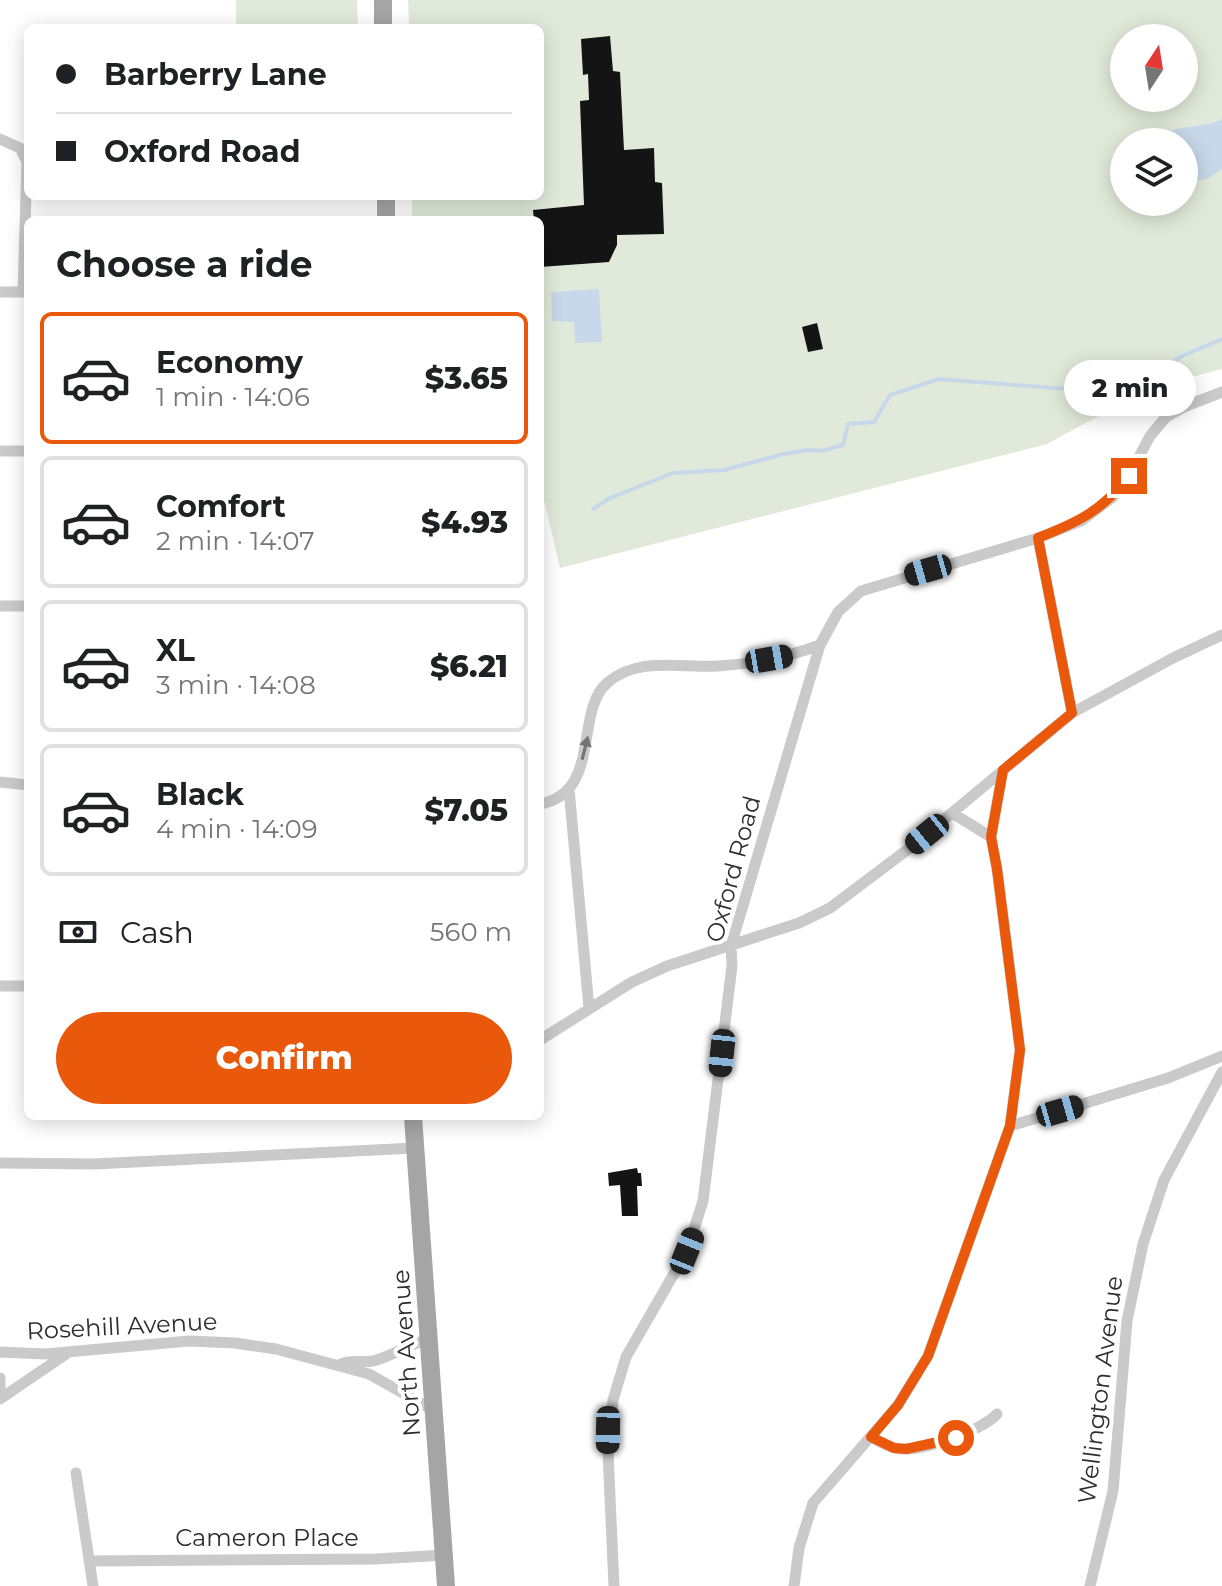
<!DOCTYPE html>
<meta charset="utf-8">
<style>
body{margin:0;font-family:Montserrat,sans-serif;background:#f6f6f6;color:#202124;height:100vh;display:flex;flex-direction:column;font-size:30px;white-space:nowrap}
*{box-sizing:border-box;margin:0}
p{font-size:26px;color:#757577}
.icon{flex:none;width:44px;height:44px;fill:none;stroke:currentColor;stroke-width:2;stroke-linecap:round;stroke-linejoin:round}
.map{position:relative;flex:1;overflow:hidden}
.drawer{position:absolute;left:24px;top:216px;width:520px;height:904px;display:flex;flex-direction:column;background:#fff;border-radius:12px;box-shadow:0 4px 20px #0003}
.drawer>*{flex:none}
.banner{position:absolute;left:24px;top:24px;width:520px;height:176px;border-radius:12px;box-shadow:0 4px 20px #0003;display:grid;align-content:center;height:176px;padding:0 32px;background:#fff}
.needle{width:52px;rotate:12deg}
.controls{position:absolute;left:1110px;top:24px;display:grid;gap:16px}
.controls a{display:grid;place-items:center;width:88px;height:88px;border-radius:50%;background:#fff;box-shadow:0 4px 20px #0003;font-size:40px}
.end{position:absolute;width:36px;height:36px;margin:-18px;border:10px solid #ea580c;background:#fff;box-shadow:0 0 0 4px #fff}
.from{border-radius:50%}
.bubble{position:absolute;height:56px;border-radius:28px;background:#fff;box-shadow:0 4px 20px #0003;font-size:26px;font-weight:800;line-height:56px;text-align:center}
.car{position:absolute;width:24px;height:48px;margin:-24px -12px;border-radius:10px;box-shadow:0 0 6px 2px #0007;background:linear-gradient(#222 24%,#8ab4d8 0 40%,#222 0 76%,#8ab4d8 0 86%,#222 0)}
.banner b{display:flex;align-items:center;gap:28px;height:76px;font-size:30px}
.banner b+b{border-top:2px solid #e0e0e0}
.banner i{width:20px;height:20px;background:#202124}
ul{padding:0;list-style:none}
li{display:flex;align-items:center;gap:24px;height:132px;margin:0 16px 12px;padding:0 16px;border:4px solid #e0e0e0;border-radius:12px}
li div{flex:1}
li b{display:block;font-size:30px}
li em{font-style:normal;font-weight:800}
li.on{border-color:#ea580c}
li>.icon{width:72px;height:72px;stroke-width:1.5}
h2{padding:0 32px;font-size:36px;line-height:96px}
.pay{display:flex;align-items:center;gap:20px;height:88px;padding:0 32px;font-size:30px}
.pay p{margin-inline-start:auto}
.primary-button{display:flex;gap:16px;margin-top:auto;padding:16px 32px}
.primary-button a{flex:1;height:92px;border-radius:48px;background:#ea580c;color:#fff;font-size:32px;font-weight:800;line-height:92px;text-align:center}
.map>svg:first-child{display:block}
.green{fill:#e1eada;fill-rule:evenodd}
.water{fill:#c7d8ea}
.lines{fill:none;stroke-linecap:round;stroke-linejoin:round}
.stream{stroke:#c7d8ea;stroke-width:4}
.building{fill:#141414}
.minor{stroke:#cacaca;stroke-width:11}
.primary{stroke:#a5a5a5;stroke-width:18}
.oneway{fill:#747474}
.route{stroke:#ea580c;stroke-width:10}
.labels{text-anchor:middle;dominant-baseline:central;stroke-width:8;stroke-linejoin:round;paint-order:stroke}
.street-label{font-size:24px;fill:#2d2d2d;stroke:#fff}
</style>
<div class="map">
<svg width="1222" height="1586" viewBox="0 0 1222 1586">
<rect width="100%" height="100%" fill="#fff"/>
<path class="green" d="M236,0H357L358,28H236Z
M408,0H1222V369L1150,388L1047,444L560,568L540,483V220H412V196H540V28H409ZM1124,38H1184V98H1124ZM1124,142H1184V202H1124Z"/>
<path class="water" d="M1222,119V169L1209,178L1184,184V142H1154L1155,140C1178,121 1198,131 1222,119Z
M599,289L602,342L575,343L574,322L552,321L551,292Z"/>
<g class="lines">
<path class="stream" d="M593,509L610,498L673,473L724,470L784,454L808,450L822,451L843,445L848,424L874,422L890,395L939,379L1106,392L1134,376L1170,364L1182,356L1222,339"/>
</g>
<path class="building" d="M610,36L613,71L620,72L624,150L654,148L655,182L662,183L664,234L617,235V245L609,262L540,267V220H534L533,210L584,205L580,101L589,100L588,74L583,75L581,39Z
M817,323L823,349L808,352L802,327Z
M637,1168L638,1173H641L642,1186H637L638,1216H622L620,1185L609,1186L608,1173Z"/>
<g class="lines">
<path class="minor" d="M0,139L20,148L27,162L23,292
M0,292H27
M0,451H28
M1038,538L1072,713
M0,606H28
M0,782L28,785
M569,789L589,1008
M540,804C602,793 574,712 607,683C638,656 680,668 718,666C752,664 788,657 820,645
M952,813L991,837
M0,986H28
M540,1040L632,982L667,966L799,923L830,908L911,847L1072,713L1173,658L1222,635
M1010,1126L1168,1078L1222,1056
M0,1163L94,1164L415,1148
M0,1352L45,1354L189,1341L235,1343L276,1349L369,1374L433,1410
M341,1364C351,1359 362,1363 373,1361C391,1357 409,1344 429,1339
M0,1378V1389
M0,1399L69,1352
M871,1437C878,1441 887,1446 895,1448C917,1454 982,1431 997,1414
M76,1473L93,1586
M89,1561L376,1559L445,1555
M614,1586L608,1452L613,1400L626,1357L687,1251L703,1201L732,966L731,946L820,645L838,612L861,591L1038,538L1081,521L1113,497L1129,476L1150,436L1166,417L1186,406L1222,392
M794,1586L799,1548L813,1503L898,1405L928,1356L1010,1126L1020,1050L997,869L991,837L1003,770
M1090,1586L1113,1491L1127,1321L1143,1244L1164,1180L1222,1072"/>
<path class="primary" d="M383,0V28
M386,196V220
M413,1116L446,1586"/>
</g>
<defs><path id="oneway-solid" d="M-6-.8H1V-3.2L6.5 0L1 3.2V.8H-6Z" transform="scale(2)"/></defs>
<use class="oneway" href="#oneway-solid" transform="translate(585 748) rotate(-76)"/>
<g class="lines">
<path class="route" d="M956,1438L906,1449L894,1448L871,1437L898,1405L928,1356L1010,1126L1020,1050L997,869L991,837L1003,770L1072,713L1038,538C1078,522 1102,511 1129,476"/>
</g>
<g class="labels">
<g class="street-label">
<text transform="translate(733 869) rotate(-75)">Oxford Road</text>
<text transform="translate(122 1326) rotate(-3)">Rosehill Avenue</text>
<text transform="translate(406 1353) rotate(-94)">North Avenue</text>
<text transform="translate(1100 1390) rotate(-83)">Wellington Avenue</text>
<text x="267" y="1537">Cameron Place</text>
</g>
</g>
</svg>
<div class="controls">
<a><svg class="needle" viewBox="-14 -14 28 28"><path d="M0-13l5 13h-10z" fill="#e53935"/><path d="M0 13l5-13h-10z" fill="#757577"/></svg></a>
<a><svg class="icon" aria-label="layers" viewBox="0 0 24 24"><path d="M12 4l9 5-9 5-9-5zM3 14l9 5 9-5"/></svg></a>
</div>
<i class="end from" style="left:956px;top:1438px"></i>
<i class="end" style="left:1129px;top:476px"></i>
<div class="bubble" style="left:1064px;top:360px;width:132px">2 min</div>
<i class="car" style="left:928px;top:570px;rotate:254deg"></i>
<i class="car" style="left:769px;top:659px;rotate:80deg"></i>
<i class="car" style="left:927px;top:834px;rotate:231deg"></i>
<i class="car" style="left:722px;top:1053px;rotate:186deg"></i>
<i class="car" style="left:1060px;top:1111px;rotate:74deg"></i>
<i class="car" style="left:687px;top:1251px;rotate:22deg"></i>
<i class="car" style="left:608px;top:1430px;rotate:181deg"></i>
<div class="banner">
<b><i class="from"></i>Barberry Lane</b>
<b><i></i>Oxford Road</b>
</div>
<section class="drawer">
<h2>Choose a ride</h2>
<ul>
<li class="on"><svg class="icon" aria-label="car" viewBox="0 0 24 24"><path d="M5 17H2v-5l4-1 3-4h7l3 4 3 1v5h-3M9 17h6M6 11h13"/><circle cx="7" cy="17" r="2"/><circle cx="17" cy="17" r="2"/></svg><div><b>Economy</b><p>1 min · 14:06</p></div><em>$3.65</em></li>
<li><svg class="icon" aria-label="car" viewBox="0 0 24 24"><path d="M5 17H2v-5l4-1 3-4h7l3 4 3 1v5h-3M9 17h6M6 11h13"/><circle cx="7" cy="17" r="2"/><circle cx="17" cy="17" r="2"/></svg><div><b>Comfort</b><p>2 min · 14:07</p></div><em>$4.93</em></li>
<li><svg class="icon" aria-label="car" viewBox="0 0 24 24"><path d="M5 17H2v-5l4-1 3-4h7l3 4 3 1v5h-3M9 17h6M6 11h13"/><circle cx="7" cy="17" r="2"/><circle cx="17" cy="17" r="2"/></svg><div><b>XL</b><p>3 min · 14:08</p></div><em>$6.21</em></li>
<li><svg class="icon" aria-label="car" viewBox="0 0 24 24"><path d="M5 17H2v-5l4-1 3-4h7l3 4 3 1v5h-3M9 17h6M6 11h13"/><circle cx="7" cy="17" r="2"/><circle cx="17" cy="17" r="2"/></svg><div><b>Black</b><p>4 min · 14:09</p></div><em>$7.05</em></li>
</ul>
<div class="pay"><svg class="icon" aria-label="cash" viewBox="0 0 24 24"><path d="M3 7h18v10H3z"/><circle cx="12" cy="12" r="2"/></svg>Cash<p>560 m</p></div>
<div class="primary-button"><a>Confirm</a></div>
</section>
</div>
